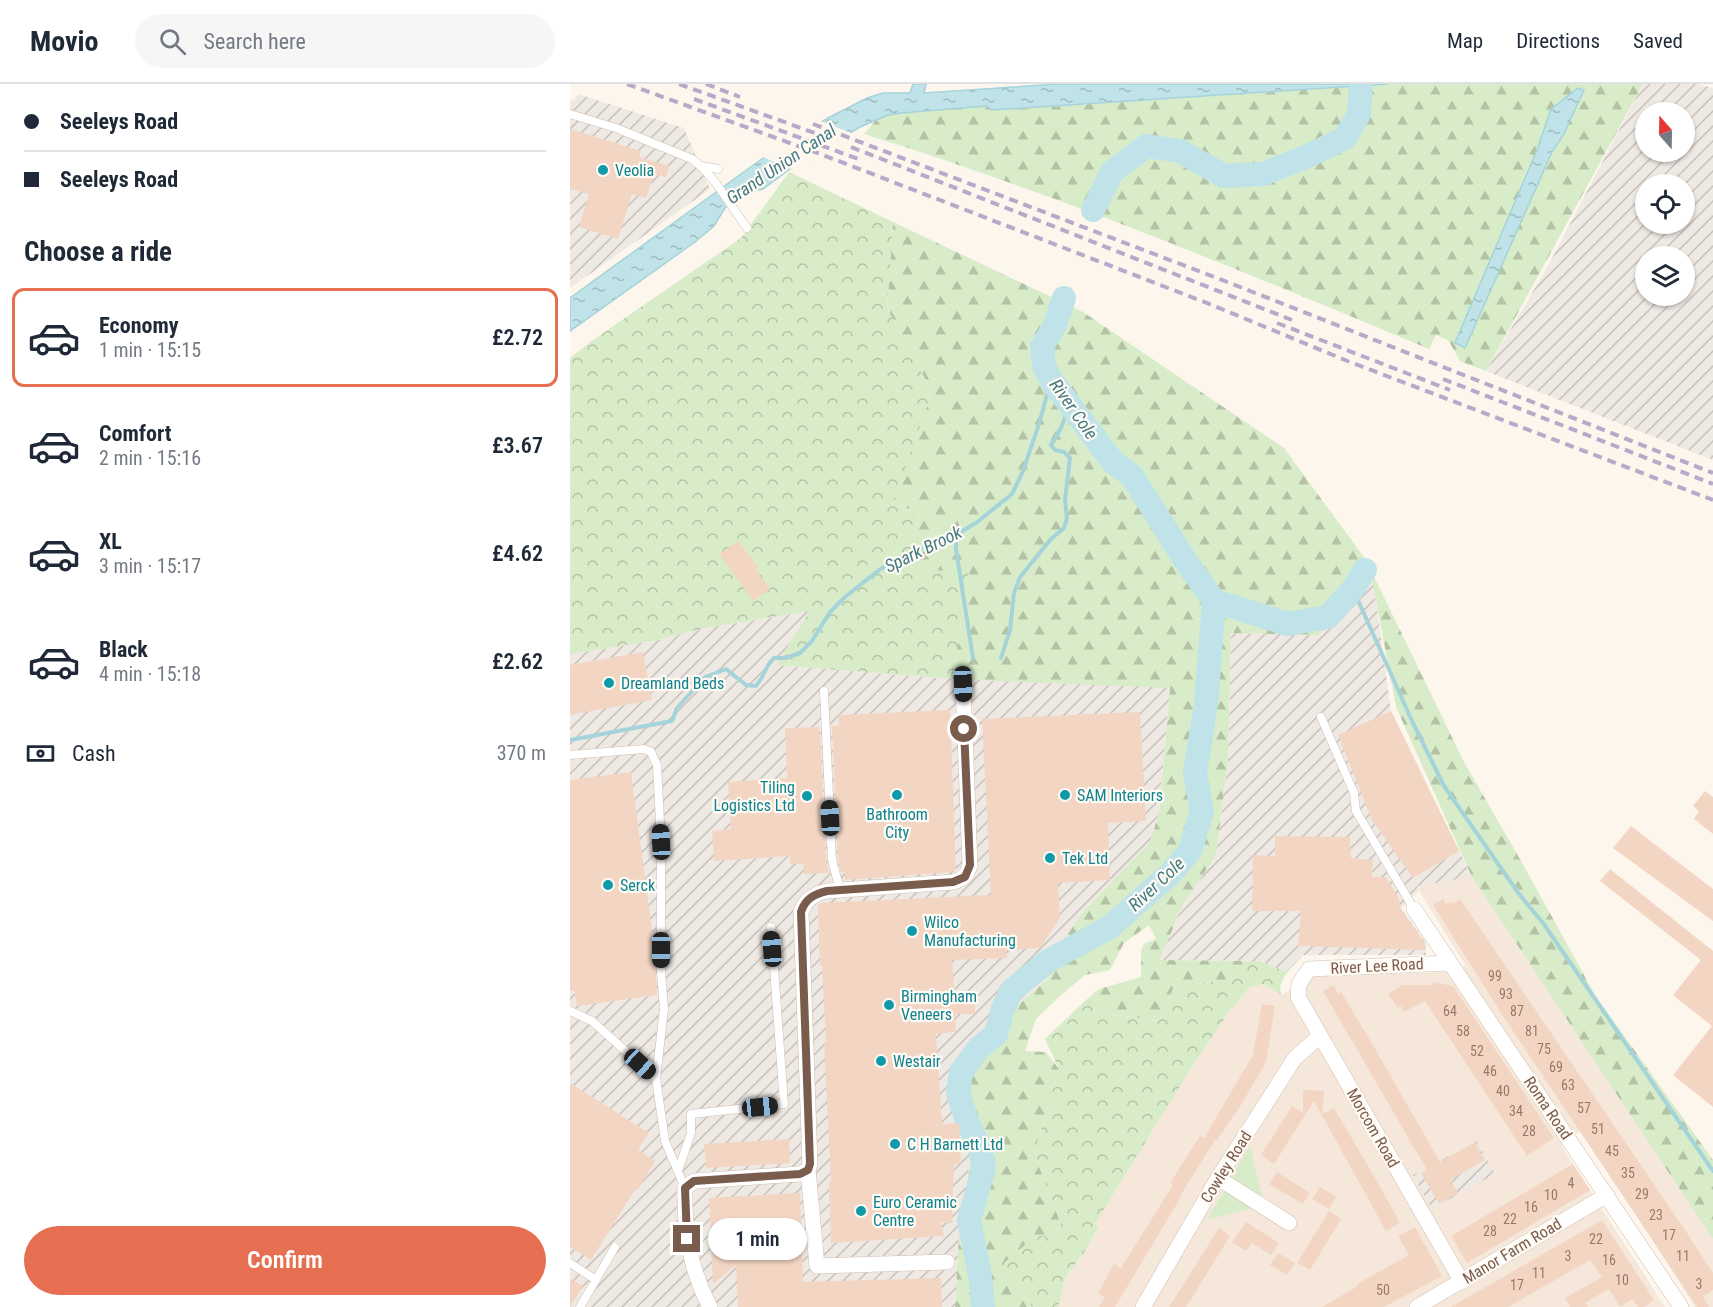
<!DOCTYPE html>
<meta charset="utf-8">
<style>
body{margin:0;font-family:"Roboto Condensed",sans-serif;background:#f6f6f7;color:#1f2937;height:100vh;display:flex;flex-direction:column;font-size:22px;white-space:nowrap}
*{box-sizing:border-box;margin:0}
p{font-size:20px;color:#747a83}
.icon{flex:none;width:33px;height:33px;fill:none;stroke:currentColor;stroke-width:2;stroke-linecap:round;stroke-linejoin:round}
.map{position:relative;flex:1;overflow:hidden}
.details{display:flex;flex-direction:column;background:#fff;width:570px}
.details>*{flex:none}
.guide{display:grid;align-content:center;height:132px;padding:0 24px;background:#fff}
.needle{width:39px;rotate:340deg}
.buttons{position:absolute;left:1065px;top:18px;display:grid;gap:12px}
.buttons a{display:grid;place-items:center;width:60px;height:60px;border-radius:50%;background:#fff;box-shadow:0 2px 4px #0004;font-size:30px}
.end{position:absolute;width:27px;height:27px;margin:-14px;border:8px solid #7a5c4d;background:#fff;box-shadow:0 0 0 3px #fff}
.from{border-radius:50%}
.bubble{position:absolute;height:42px;border-radius:21px;background:#fff;box-shadow:0 2px 4px #0004;font-size:20px;font-weight:600;line-height:42px;text-align:center}
.car{position:absolute;width:18px;height:36px;margin:-18px -9px;border-radius:8px;box-shadow:0 0 4px 2px #0007;background:linear-gradient(#222 24%,#8ab4d8 0 40%,#222 0 76%,#8ab4d8 0 86%,#222 0)}
.guide b{display:flex;align-items:center;gap:21px;height:57px;font-size:22px}
.guide b+b{border-top:2px solid #e0e1e3}
.guide i{width:15px;height:15px;background:#1f2937}
ul{padding:0;list-style:none}
li{display:flex;align-items:center;gap:18px;height:99px;margin:0 12px 9px;padding:0 12px;border:3px solid transparent;border-radius:12px}
li div{flex:1}
li b{display:block;font-size:22px}
li em{font-style:normal;font-weight:600}
li.on{border-color:#e76f51}
li>.icon{width:54px;height:54px;stroke-width:1.5}
h2{padding:0 24px;font-size:27px;line-height:72px}
.pay{display:flex;align-items:center;gap:15px;height:66px;padding:0 24px;font-size:22px}
.pay p{margin-inline-start:auto}
.button{display:flex;gap:12px;margin-top:auto;padding:12px 24px}
.button a{flex:1;height:69px;border-radius:36px;background:#e76f51;color:#fff;font-size:24px;font-weight:600;line-height:69px;text-align:center}
header{display:flex;align-items:center;gap:36px;box-sizing:border-box;height:84px;padding:0 30px;background:#fff;border-bottom:2px solid #e0e1e3}
header strong{font-size:28px}
nav{display:flex;gap:33px;margin-inline-start:auto;font-size:21px}
.search{width:420px;height:54px;background:#f6f6f7;display:flex;align-items:center;gap:15px;box-sizing:border-box;padding:0 21px;border-radius:33px;color:#747a83;font-size:22px}
main{display:flex;flex:1;min-height:0}
.map>svg:first-child{display:block}
.residential{fill:#f5e8da}
.industrial{fill:url(#industrial-furrows);fill-rule:evenodd}
.grass{fill:#d8ecc9}
.forest{fill:url(#forest-firs)}
.park{fill:url(#park-crowns)}
.water{fill:url(#water-ripples);stroke:#a5d3da;stroke-width:1.5}
.pier{fill:#fdf6ec}
.lines{fill:none;stroke-linecap:round;stroke-linejoin:round}
.stream{stroke:#a5d3da;stroke-width:4}
.river{stroke:#bfe3e8;stroke-width:24}
.building{fill:#f3d5c3}
.lane-casing{stroke:#d1beb0;stroke-width:9}
.street-casing{stroke:#d1beb0;stroke-width:16}
.lane{stroke:#fff;stroke-width:8}
.street{stroke:#fff;stroke-width:15}
.rail{stroke:#b9a8c9;stroke-width:4;stroke-dasharray:9 6;stroke-linecap:butt}
.route{stroke:#7a5c4d;stroke-width:8}
.culture-dot{fill:#0f9aa8;stroke:#fffaf3;stroke-width:2}
.labels{text-anchor:middle;dominant-baseline:central;stroke-width:4.5;stroke-linejoin:round;paint-order:stroke}
.number-label{font-size:14px;fill:#987a6a}
.culture-label{font-size:16px;fill:#0d838f;stroke:#fffaf3;text-anchor:start}
.street-label{font-size:16px;fill:#7a5c4d;stroke:#fffaf3}
.water-label{font-size:18px;font-style:italic;fill:#437c86;stroke:#fffaf3}
</style>
<header>
<strong>Movio</strong>
<div class="search"><svg class="icon" aria-label="search" viewBox="0 0 24 24"><circle cx="10" cy="10" r="6"/><path d="M15 15l6 6"/></svg>Search here</div>
<nav><a>Map</a><a>Directions</a><a>Saved</a></nav>
</header>
<main>
<section class="details">
<div class="guide">
<b><i class="from"></i>Seeleys Road</b>
<b><i></i>Seeleys Road</b>
</div>
<h2>Choose a ride</h2>
<ul>
<li class="on"><svg class="icon" aria-label="car" viewBox="0 0 24 24"><path d="M5 17H2v-5l4-1 3-4h7l3 4 3 1v5h-3M9 17h6M6 11h13"/><circle cx="7" cy="17" r="2"/><circle cx="17" cy="17" r="2"/></svg><div><b>Economy</b><p>1 min · 15:15</p></div><em>£2.72</em></li>
<li><svg class="icon" aria-label="car" viewBox="0 0 24 24"><path d="M5 17H2v-5l4-1 3-4h7l3 4 3 1v5h-3M9 17h6M6 11h13"/><circle cx="7" cy="17" r="2"/><circle cx="17" cy="17" r="2"/></svg><div><b>Comfort</b><p>2 min · 15:16</p></div><em>£3.67</em></li>
<li><svg class="icon" aria-label="car" viewBox="0 0 24 24"><path d="M5 17H2v-5l4-1 3-4h7l3 4 3 1v5h-3M9 17h6M6 11h13"/><circle cx="7" cy="17" r="2"/><circle cx="17" cy="17" r="2"/></svg><div><b>XL</b><p>3 min · 15:17</p></div><em>£4.62</em></li>
<li><svg class="icon" aria-label="car" viewBox="0 0 24 24"><path d="M5 17H2v-5l4-1 3-4h7l3 4 3 1v5h-3M9 17h6M6 11h13"/><circle cx="7" cy="17" r="2"/><circle cx="17" cy="17" r="2"/></svg><div><b>Black</b><p>4 min · 15:18</p></div><em>£2.62</em></li>
</ul>
<div class="pay"><svg class="icon" aria-label="cash" viewBox="0 0 24 24"><path d="M3 7h18v10H3z"/><circle cx="12" cy="12" r="2"/></svg>Cash<p>370 m</p></div>
<div class="button"><a>Confirm</a></div>
</section>
<div class="map">
<svg width="1143" height="1223" viewBox="0 0 1143 1223">
<defs>
<pattern id="industrial-furrows" width="10" height="10" patternUnits="userSpaceOnUse" patternTransform="scale(1.5)"><rect width="10" height="10" fill="#efe9e4"/><path d="M-1 1l2-2M0 10L10 0M9 11l2-2" fill="none" stroke="#c7c0bb"/></pattern>
<pattern id="forest-firs" width="22" height="20" patternUnits="userSpaceOnUse" patternTransform="scale(1.5)"><rect width="22" height="20" fill="#d8ecc9"/><path d="M5 1l3.5 6h-7zM16 11l3.5 6h-7z" fill="#b4c2a5"/></pattern>
<pattern id="park-crowns" width="20" height="18" patternUnits="userSpaceOnUse" patternTransform="scale(1.5)"><rect width="20" height="18" fill="#d8ecc9"/><path d="M2 6a3 3 0 1 1 6 0M12 15a3 3 0 1 1 6 0" fill="none" stroke="#b4c2a5"/></pattern>
<pattern id="water-ripples" width="26" height="14" patternUnits="userSpaceOnUse" patternTransform="scale(1.5)"><rect width="26" height="14" fill="#bfe3e8"/><path d="M2 4q2-2 4 0t4 0M15 11q2-2 4 0t4 0" fill="none" stroke="#a0bbbe"/></pattern>
</defs>
<rect width="100%" height="100%" fill="#fdf6ec"/>
<path class="residential" d="M902,793L1143,1155V1223H1125L1123,1220L1050,1105L1010,1047L991,1061L1095,1223H488L495,1194L513,1170L529,1144L525,1140L615,994L658,929L679,904L693,900L711,911L744,892L873,888L896,882L846,802Z"/>
<path class="industrial" d="M1073,0H1128L1143,4V376L916,287L979,180ZM1076,28H1114V68H1076ZM1076,100H1114V140H1076ZM1076,172H1114V212H1076Z
M8,10L114,44L140,105L0,204V16L4,17Z
M803,495L821,627L902,793L847,802L848,808L831,824L855,857L856,871H733L717,888L689,877L590,876L611,824L646,771L658,676L661,549L749,551Z
M241,527L207,581L382,595L600,603L589,729L580,758L512,829L496,853L478,895L424,941L387,1023L396,1050L400,1077L389,1151L385,1223H0V570L89,556L130,545Z
M907,1057L925,1090L862,1125L843,1091Z"/>
<path class="grass" d="M680,1061L692,1114L682,1124L637,1136Z"/>
<path class="forest" d="M823,0H1073L916,287L890,277L878,256L866,251L859,265C673,187 486,110 294,50L306,36L318,31L417,22L422,26L462,24Z
M323,138L513,228L714,364L796,476L894,678L955,784L1025,911L1143,1076V1155L902,793L826,623L802,495L749,551L661,549L658,676L646,771L611,824L590,876L678,877L658,896L604,903L589,937L527,928L517,915L529,905L571,893V867L574,860L586,855L579,841L554,859L540,886L515,891L491,911L466,935L455,967L476,968L489,985L464,1069L491,1140L485,1153L434,1179L462,1223H385L389,1151L400,1077L396,1050L387,1023L397,974L424,941L478,895L496,853L512,829L580,758L589,729L600,604L382,595L399,487L343,488L350,429L322,419L362,308L317,224Z"/>
<path class="park" d="M219,88L323,138L317,224L362,308L323,419L350,429L344,487L399,486L382,595L206,581L240,527L130,545L89,556L0,570V274L23,256L171,154Z
M678,877H689L717,888L710,902L711,911L693,900L679,904L658,929L615,994L525,1140L529,1143L513,1170L495,1194L488,1223H462L434,1179L465,1152L485,1153L491,1140L464,1069L489,985L475,955L517,915L527,928L589,937L604,903L658,896Z"/>
<path class="water" d="M343,0H356L354,9L488,0H818L422,26L417,22L332,29L318,31L290,43L220,85L193,105L175,109L155,124L144,142L125,158L0,247V214L193,74L258,34L297,14L313,9H340Z
M1008,4L1014,6L994,50L982,68L895,264L885,259L967,66L981,25Z"/>
<path class="pier" d="M248,36L284,50L224,86L190,72Z"/>
<g class="lines">
<path class="stream" d="M386,452V465L403,574
M783,505L842,637L874,702L949,810L973,839L1143,1087
M431,574L440,546L444,509L450,493L481,455L494,444L497,434L495,416L500,374L494,368L485,366L481,361C490,348 496,336 498,320
M0,656L102,637L107,624L135,593L156,585L176,601L186,602C194,593 195,582 204,574H216L230,569L242,557L260,528L275,513L309,486L342,467L382,453L406,439L442,410L453,387L469,340L481,296"/>
<path class="river" d="M523,126L542,88L576,62L610,67L654,92L693,90L738,72L775,54L789,30L791,0
M644,517L718,540L758,533L783,505L795,486
M413,1223L410,1191L399,1136L414,1084L410,1065L398,1040L388,1009L391,988L408,965L426,950L432,927L441,907L478,877L540,843L601,789L620,767L632,727L625,690L636,620L644,517L617,479L562,392L543,378L481,296L474,282L472,263L485,241L494,214"/>
</g>
<path class="building" d="M0,45L71,67L69,73L99,82L96,93L84,90L76,114L62,110L48,155L9,143L19,110L0,105Z
M168,457L189,484L186,486L200,505L183,517L149,470Z
M73,568L82,616L0,631V581Z
M380,626L386,786L381,788L275,796V788H271L268,775L262,642H269L268,631Z
M821,627L889,767L843,794L802,736L768,651Z
M570,628L576,737L538,739L540,796L488,799L490,834L470,864L436,866L437,874L382,876L385,917H405V930H385L386,948L366,950L372,1040L389,1039L391,1080H384L382,1139L371,1138L374,1152L261,1159L259,1098H261L254,958H256L252,882H250L248,821L251,819L421,811L412,635Z
M250,643L256,776L259,789L234,790L233,780H220V772L144,777L142,747L161,745L158,698L217,694L215,644Z
M61,688L85,870L87,911L7,922L4,906L0,907V696Z
M1135,707L1143,713V750L1124,735L1129,727L1123,722Z
M1061,742L1143,805V837L1043,764Z
M705,752L780,753L781,774L803,776L802,793H816L829,815L831,825L855,859L856,866L728,862L731,827H682L683,771L705,772Z
M1040,785L1143,867V1023L1103,991L1142,942L1103,911L1131,876L1030,797Z
M873,815L876,820L881,817L882,820L890,815L1115,1146L1143,1189V1206L1133,1213L1139,1223H1127L933,932L863,821Z
M863,898L883,902L984,1054L957,1072L855,917L834,928L831,922L828,924L818,910L832,901H863Z
M764,901L768,910L771,908L804,963L870,1078L905,1058L915,1076L880,1096L888,1109L869,1120L851,1089L857,1086L753,907Z
M692,920L705,922L696,978L671,1021L647,1056H645L610,1112L611,1113L545,1223H529L535,1213L528,1209L544,1180L551,1184L603,1101L600,1099L630,1052L634,1054L683,971Z
M0,999L79,1049L68,1066L85,1077L68,1105L66,1104L21,1176L0,1163Z
M733,1006L754,1007L752,1030L764,1024L812,1106L830,1139L816,1147L744,1017L704,1080L691,1071L722,1022L733,1029Z
M219,1055L220,1079L136,1084L134,1060Z
M1003,1080L1020,1106L897,1179L881,1152Z
M707,1088L740,1109L733,1120L699,1100Z
M750,1103L766,1113L759,1125L742,1115Z
M230,1109L233,1198L371,1194L372,1223H168L166,1181L143,1200L139,1114Z
M759,1127L771,1135L740,1186L727,1179Z
M1032,1136L1084,1216L1074,1223H1068L1062,1215L1050,1223L1039,1205L1015,1219L1018,1223H1000L995,1214L1032,1193L1020,1176L938,1223H881Z
M676,1138L709,1159L701,1171L682,1159L676,1167L662,1158Z
M845,1143L872,1192L814,1223H752L788,1202L787,1200L839,1171L828,1152Z
M649,1144L660,1152L628,1204L616,1223H599Z
M708,1169L725,1179L717,1191L700,1181Z
M0,1195L13,1202L0,1223Z"/>
<g class="lines">
<defs>
<path id="lane" d="M0,30L46,44L122,75C145,92 160,121 177,144
M132,82L148,85
M254,607L262,776L270,806
M751,633L784,709L786,727L844,825
M0,671L74,665L81,668L87,681L91,758V888L94,925L86,994L95,1057L115,1104
M0,927L22,937L86,994
M108,1087L121,1049V1030L214,1020L201,843
M0,1179L26,1196
M10,1223L45,1163"/>
<path id="street" d="M844,825L1111,1223
M879,879L739,885L729,900L728,913L892,1198
M238,1086L247,1182L377,1178
M648,1094L719,1139
M140,1223C120,1185 114,1147 115,1104L124,1097L230,1090L238,1086L240,1080L231,828C236,815 244,810 257,807L383,798C393,795 397,792 400,781L393,600
M573,1223L648,1094L725,974L750,952
M847,1223L1037,1111"/>
</defs>
<use href="#lane" class="lane-casing"/>
<use href="#street" class="street-casing"/>
<use href="#lane" class="lane"/>
<use href="#street" class="street"/>
<path class="rail" d="M57,0L253,71L637,219L780,278L1143,416
M109,0L253,52
M136,0L170,13
M124,15L291,76
M243,40L647,194L1143,389
M281,63L722,236
M707,239L880,306
M873,295L1143,400"/>
</g>
<g class="lines">
<path class="route" d="M117,1155L115,1104L124,1097L230,1090L238,1086L240,1080L231,828C235,815 244,810 257,807L383,798L395,793L400,781L394,645"/>
</g>
<g class="culture-dot">
<circle cx="33" cy="86" r="6"/>
<circle cx="39" cy="599" r="6"/>
<circle cx="327" cy="711" r="6"/>
<circle cx="495" cy="711" r="6"/>
<circle cx="237" cy="712" r="6"/>
<circle cx="480" cy="774" r="6"/>
<circle cx="38" cy="801" r="6"/>
<circle cx="342" cy="847" r="6"/>
<circle cx="319" cy="921" r="6"/>
<circle cx="311" cy="977" r="6"/>
<circle cx="325" cy="1060" r="6"/>
<circle cx="291" cy="1127" r="6"/>
</g>
<g class="labels">
<g class="number-label">
<text x="925" y="892">99</text>
<text x="936" y="910">93</text>
<text x="880" y="927">64</text>
<text x="947" y="927">87</text>
<text x="893" y="947">58</text>
<text x="962" y="947">81</text>
<text x="974" y="965">75</text>
<text x="907" y="967">52</text>
<text x="986" y="983">69</text>
<text x="920" y="987">46</text>
<text x="998" y="1001">63</text>
<text x="933" y="1007">40</text>
<text x="1014" y="1024">57</text>
<text x="946" y="1027">34</text>
<text x="1028" y="1045">51</text>
<text x="959" y="1047">28</text>
<text x="1042" y="1067">45</text>
<text x="1058" y="1089">35</text>
<text x="1001" y="1099">4</text>
<text x="1072" y="1110">29</text>
<text x="981" y="1111">10</text>
<text x="961" y="1123">16</text>
<text x="1086" y="1131">23</text>
<text x="940" y="1135">22</text>
<text x="920" y="1147">28</text>
<text x="1099" y="1151">17</text>
<text x="1026" y="1155">22</text>
<text x="998" y="1172">3</text>
<text x="1113" y="1172">11</text>
<text x="1039" y="1176">16</text>
<text x="969" y="1189">11</text>
<text x="1052" y="1196">10</text>
<text x="1129" y="1200">3</text>
<text x="947" y="1201">17</text>
<text x="813" y="1206">50</text>
</g>
<g class="culture-label">
<text x="45" y="86">Veolia</text>
<text x="51" y="599">Dreamland Beds</text>
<text x="225" y="703" text-anchor="end">Tiling<tspan x="225" dy="18">Logistics Ltd</tspan></text>
<text x="507" y="711">SAM Interiors</text>
<text x="327" y="730" text-anchor="middle">Bathroom<tspan x="327" dy="18">City</tspan></text>
<text x="492" y="774">Tek Ltd</text>
<text x="50" y="801">Serck</text>
<text x="354" y="838">Wilco<tspan x="354" dy="18">Manufacturing</tspan></text>
<text x="331" y="912">Birmingham<tspan x="331" dy="18">Veneers</tspan></text>
<text x="323" y="977">Westair</text>
<text x="337" y="1060">C H Barnett Ltd</text>
<text x="303" y="1118">Euro Ceramic<tspan x="303" dy="18">Centre</tspan></text>
</g>
<g class="street-label">
<text transform="translate(807 882) rotate(-3)">River Lee Road</text>
<text transform="translate(978 1024) rotate(56)">Roma Road</text>
<text transform="translate(803 1044) rotate(60)">Morcom Road</text>
<text transform="translate(656 1083) rotate(-58)">Cowley Road</text>
<text transform="translate(942 1167) rotate(-31)">Manor Farm Road</text>
</g>
<g class="water-label">
<text transform="translate(211 80) rotate(-34)">Grand Union Canal</text>
<text transform="translate(504 325) rotate(55)">River Cole</text>
<text transform="translate(353 465) rotate(-26)">Spark Brook</text>
<text transform="translate(586 800) rotate(-43)">River Cole</text>
</g>
</g>
</svg>
<div class="buttons">
<a><svg class="needle" viewBox="-14 -14 28 28"><path d="M0-13l5 13h-10z" fill="#e53935"/><path d="M0 13l5-13h-10z" fill="#747a83"/></svg></a>
<a><svg class="icon" aria-label="locate" viewBox="0 0 24 24"><circle cx="12" cy="12" r="6"/><path d="M12 2v4M12 18v4M2 12h4M18 12h4"/></svg></a>
<a><svg class="icon" aria-label="layers" viewBox="0 0 24 24"><path d="M12 4l9 5-9 5-9-5zM3 14l9 5 9-5"/></svg></a>
</div>
<i class="end from" style="left:394px;top:645px"></i>
<i class="end" style="left:117px;top:1155px"></i>
<div class="bubble" style="left:138px;top:1134px;width:99px">1 min</div>
<i class="car" style="left:393px;top:600px;rotate:178deg"></i>
<i class="car" style="left:260px;top:734px;rotate:357deg"></i>
<i class="car" style="left:91px;top:758px;rotate:357deg"></i>
<i class="car" style="left:202px;top:865px;rotate:356deg"></i>
<i class="car" style="left:91px;top:866px;rotate:180deg"></i>
<i class="car" style="left:70px;top:980px;rotate:132deg"></i>
<i class="car" style="left:190px;top:1023px;rotate:84deg"></i>
</div>
</main>
